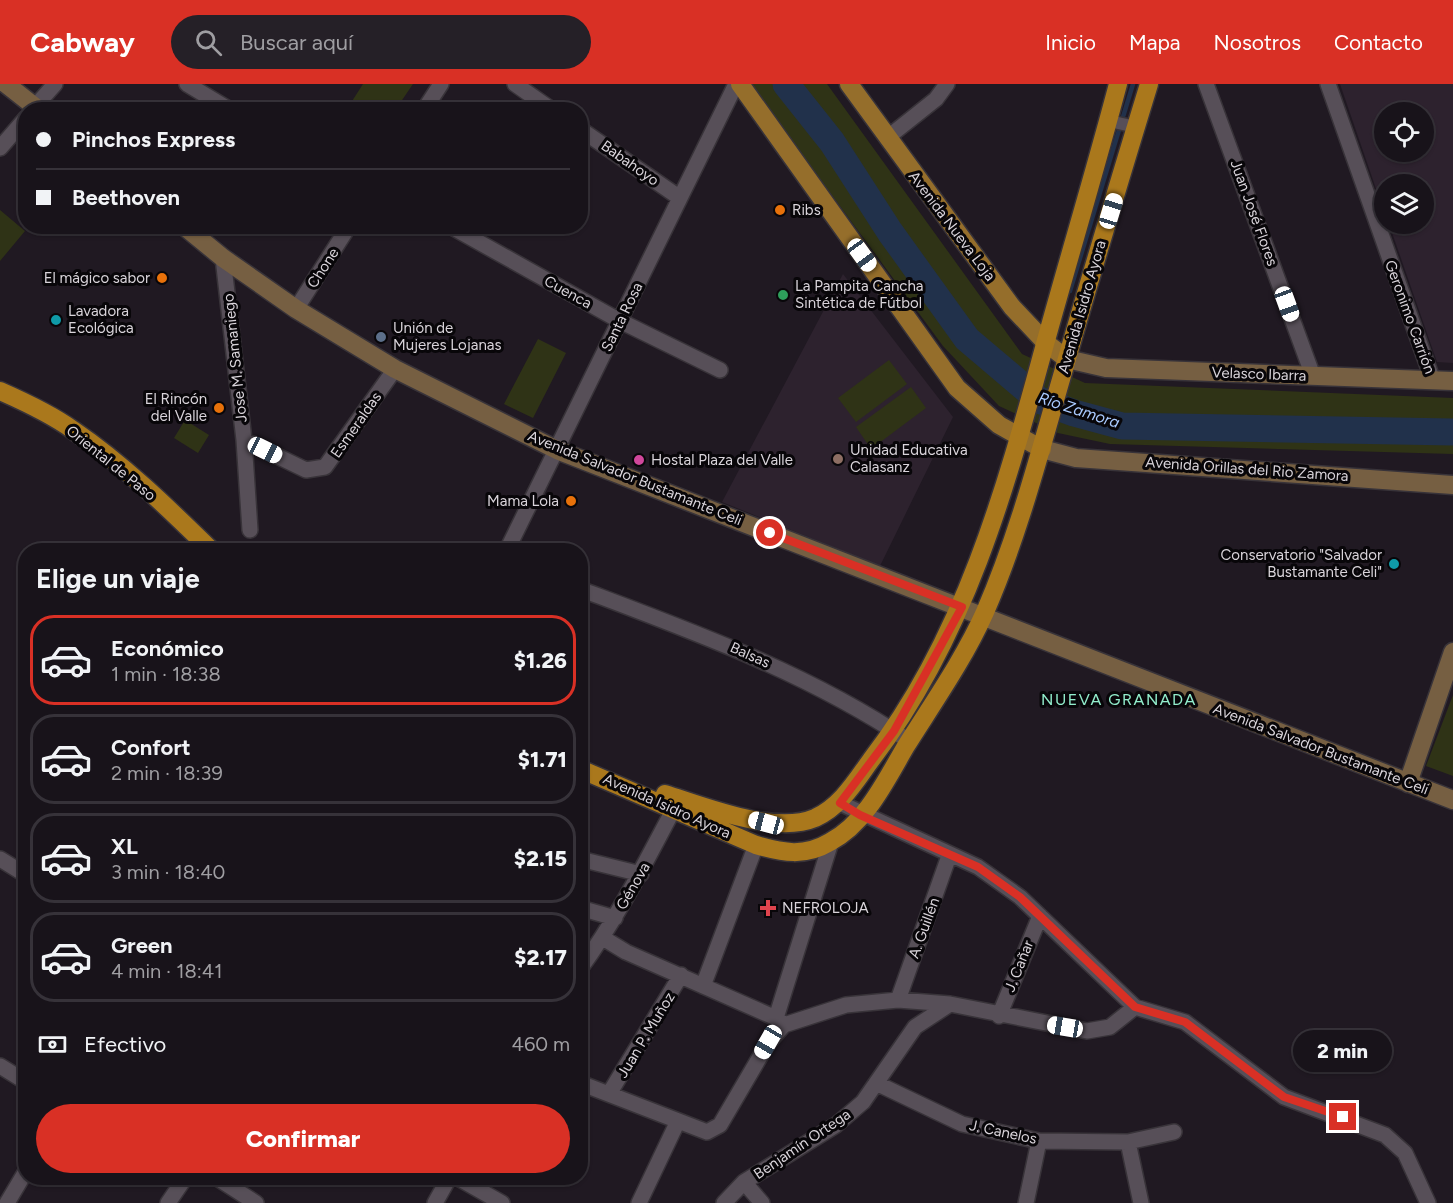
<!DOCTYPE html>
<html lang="es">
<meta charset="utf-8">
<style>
body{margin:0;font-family:Figtree,sans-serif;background:#252027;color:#f1f3f6;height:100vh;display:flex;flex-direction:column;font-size:22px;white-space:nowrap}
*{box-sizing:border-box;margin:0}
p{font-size:20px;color:#9f9ea2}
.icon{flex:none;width:33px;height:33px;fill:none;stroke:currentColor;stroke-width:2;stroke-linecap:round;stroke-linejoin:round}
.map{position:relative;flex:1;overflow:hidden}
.panel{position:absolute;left:18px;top:459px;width:570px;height:642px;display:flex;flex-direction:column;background:#18131a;border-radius:24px;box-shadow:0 2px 4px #0004,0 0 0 2px #363239}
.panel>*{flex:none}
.top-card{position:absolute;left:18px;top:18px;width:570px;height:132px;border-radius:24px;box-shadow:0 2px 4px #0004,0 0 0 2px #363239;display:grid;align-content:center;height:132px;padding:0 18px;background:#18131a}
.buttons{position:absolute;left:1374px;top:18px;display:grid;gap:12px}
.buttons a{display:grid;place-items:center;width:60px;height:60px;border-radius:50%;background:#18131a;box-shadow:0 2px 4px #0004,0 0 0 2px #363239;font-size:30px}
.end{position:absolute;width:27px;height:27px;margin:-14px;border:8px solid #d93025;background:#fff;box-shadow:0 0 0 3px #fff}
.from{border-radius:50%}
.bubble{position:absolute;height:42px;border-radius:21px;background:#18131a;box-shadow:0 2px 4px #0004,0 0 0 2px #363239;font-size:20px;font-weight:800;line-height:42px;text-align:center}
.car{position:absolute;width:18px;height:36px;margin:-18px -9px;border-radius:8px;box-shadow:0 0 4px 2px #0007;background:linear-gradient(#fff 24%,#345 0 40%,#fff 0 76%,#345 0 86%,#fff 0)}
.top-card b{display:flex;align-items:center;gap:21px;height:57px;font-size:22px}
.top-card b+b{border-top:2px solid #363239}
.top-card i{width:15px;height:15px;background:#f1f3f6}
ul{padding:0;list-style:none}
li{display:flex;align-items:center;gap:18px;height:90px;margin:0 12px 9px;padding:0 6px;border:3px solid #363239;border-radius:24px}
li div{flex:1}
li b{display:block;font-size:22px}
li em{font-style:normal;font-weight:800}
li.current{border-color:#d93025}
li>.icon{width:54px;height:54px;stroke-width:1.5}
h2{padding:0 18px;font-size:27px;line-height:72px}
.pay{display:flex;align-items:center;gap:15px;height:66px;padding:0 18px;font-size:22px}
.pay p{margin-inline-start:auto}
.primary-button{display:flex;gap:12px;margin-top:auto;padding:12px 18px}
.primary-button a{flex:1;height:69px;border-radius:36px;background:#d93025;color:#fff;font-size:24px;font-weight:800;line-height:69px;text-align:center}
header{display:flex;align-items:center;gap:36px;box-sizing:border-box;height:84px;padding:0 30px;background:#d93025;color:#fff}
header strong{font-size:28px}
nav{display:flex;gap:33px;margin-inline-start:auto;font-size:21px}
.search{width:420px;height:54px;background:#252027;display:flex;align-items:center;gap:15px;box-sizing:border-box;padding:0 21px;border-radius:33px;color:#9f9ea2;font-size:22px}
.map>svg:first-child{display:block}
.built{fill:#2d222e;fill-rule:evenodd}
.green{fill:#2f3316}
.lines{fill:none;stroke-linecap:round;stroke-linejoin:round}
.stream{stroke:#21314b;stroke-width:4.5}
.river{stroke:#21314b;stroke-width:27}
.pedestrian-casing{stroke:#383339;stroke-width:15}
.minor-casing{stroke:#383339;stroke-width:18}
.secondary-casing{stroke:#383339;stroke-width:21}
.primary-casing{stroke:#383339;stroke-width:21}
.trunk-casing{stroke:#383339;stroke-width:21}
.pedestrian{stroke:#574f58;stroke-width:12}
.minor{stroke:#574f58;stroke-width:15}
.secondary{stroke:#765f42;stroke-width:18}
.primary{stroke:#956e2b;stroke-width:18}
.trunk{stroke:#aa781c;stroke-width:18}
.route{stroke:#d93025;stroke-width:8}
.food-dot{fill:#e8710a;stroke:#080609;stroke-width:2}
.leisure-dot{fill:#2e9e5b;stroke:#080609;stroke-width:2}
.culture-dot{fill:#0f9aa8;stroke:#080609;stroke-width:2}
.service-dot{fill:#5c6f8a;stroke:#080609;stroke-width:2}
.education-dot{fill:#8d6e63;stroke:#080609;stroke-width:2}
.hotel-dot{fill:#d1479c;stroke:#080609;stroke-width:2}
.health-dot{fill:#e0444e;stroke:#080609;stroke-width:2}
.labels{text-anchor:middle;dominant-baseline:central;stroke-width:6;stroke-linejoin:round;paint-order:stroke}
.street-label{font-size:15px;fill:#d9d4da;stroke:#080609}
.poi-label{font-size:15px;fill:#d9d4da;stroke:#080609;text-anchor:start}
.water-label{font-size:16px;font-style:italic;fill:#aacbff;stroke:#080609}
.neighbourhood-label{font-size:16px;letter-spacing:1.5px;fill:#92edcc;stroke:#080609}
</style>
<header>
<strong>Cabway</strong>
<div class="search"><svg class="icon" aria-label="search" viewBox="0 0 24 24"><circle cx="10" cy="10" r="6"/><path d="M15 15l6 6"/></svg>Buscar aquí</div>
<nav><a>Inicio</a><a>Mapa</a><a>Nosotros</a><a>Contacto</a></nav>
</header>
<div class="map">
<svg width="1453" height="1119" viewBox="0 0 1453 1119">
<rect width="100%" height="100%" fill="#201922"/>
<path class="built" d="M1340,0H1453V279L1437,278L1389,140H1424V100H1384V128ZM1384,28H1424V68H1384Z
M843,190L953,333L880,482L722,418Z"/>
<path class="green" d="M363,0H413L396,25H347Z
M750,0H827L1022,270L1085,299L1453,314V370L1110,360L1058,349L999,322L943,262Z
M0,126L25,147L0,177Z
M538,255L566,269L533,334L504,320Z
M889,276L907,300L856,338L838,314Z
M911,303L926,324L871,365L856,343Z
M185,336L209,351L198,369L174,354Z
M1453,611V692L1426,682Z"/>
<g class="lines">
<path class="stream" d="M1070,207L1133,0"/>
<path class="river" d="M786,0L832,58L890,148L967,255L1039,316L1074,329L1122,342L1453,348"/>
<defs>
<path id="pedestrian" d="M1109,37L1136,43"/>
<path id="minor" d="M187,0L230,26
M515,0L552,26
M1206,0L1313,292
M1328,0L1433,297
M32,26L55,0
M424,26L441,0
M580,45L680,114
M887,54L936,15L947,0
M0,64L26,34
M450,142L620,237L720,286
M223,174L244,356L250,446
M296,225L349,142
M244,356L306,386L325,383L395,285
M507,466L736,0
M580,505C694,548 808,589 909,657
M840,719L978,783L1020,813L1135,923L1185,938L1284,1013L1385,1051L1405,1069L1428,1119
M0,775L26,791
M580,775L641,790
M580,824L615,834
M603,854L626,868L776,934L784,941
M580,885C619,832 647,775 678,717
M703,902L756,761
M898,916L949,772
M999,932L1040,832
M776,934L831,758
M0,982L26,998
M580,999L707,1048L720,1041L768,959L784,941L846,921L898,916L950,920L1087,947L1110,943L1135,923
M876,999L962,1040L1039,1057L1128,1058L1174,1048
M609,1010L681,891
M1128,1058L1141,1119
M217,1094L256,1119
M458,1094L502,1119
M744,1098L762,1119
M7,1119L26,1087
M168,1119L185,1094
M435,1119L449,1094
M639,1119L678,1037
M724,1119L744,1098L836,1041L863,1018L915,943L950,920
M1026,1119L1039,1057"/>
<path id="secondary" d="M6,0L39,26
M184,142L223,174L296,225L395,285L557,366L1453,716
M1067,275L1106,284L1453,297
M1042,365L1076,374L1453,401
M1408,699L1453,568"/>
<path id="primary" d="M740,0L957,304L999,341L1042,365
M849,0L1012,223L1046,259L1067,275"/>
<path id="trunk" d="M0,307C25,318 51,330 73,346C123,380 168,424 211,466
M580,685L756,761C783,769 805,773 830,758C866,739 886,696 906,662C933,619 964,575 985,528C1019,450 1040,367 1064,285C1091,190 1120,95 1149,0
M665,710C706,723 775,751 815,734C841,722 855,698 871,676C965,553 1005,407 1045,260C1069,173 1095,87 1118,0"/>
</defs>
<use href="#pedestrian" class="pedestrian-casing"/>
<use href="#minor" class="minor-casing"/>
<use href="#secondary" class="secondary-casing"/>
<use href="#primary" class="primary-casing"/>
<use href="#trunk" class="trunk-casing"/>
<use href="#pedestrian" class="pedestrian"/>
<use href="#minor" class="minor"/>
<use href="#secondary" class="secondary"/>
<use href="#primary" class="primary"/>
<use href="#trunk" class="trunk"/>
</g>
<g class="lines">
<path class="route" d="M770,449L962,523L894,647L840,719L860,731L978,783L1020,813L1135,923L1185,938L1284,1013L1343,1033"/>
</g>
<g class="food-dot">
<circle cx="780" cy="126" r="6"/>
<circle cx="162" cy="194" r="6"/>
<circle cx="219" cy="324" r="6"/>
<circle cx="571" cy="417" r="6"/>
</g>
<circle class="leisure-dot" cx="783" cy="211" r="6"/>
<g class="culture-dot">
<circle cx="56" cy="236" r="6"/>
<circle cx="1394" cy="480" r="6"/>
</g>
<circle class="service-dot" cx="381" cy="253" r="6"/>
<circle class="education-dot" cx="838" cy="375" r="6"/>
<circle class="hotel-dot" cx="639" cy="376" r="6"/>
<path class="health-dot" d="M765 815h6v6h6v6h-6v6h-6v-6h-6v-6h6z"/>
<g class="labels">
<g class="street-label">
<text transform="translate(630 79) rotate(35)">Babahoyo</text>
<text transform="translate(1254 129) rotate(70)">Juan José Flores</text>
<text transform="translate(952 142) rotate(53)">Avenida Nueva Loja</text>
<text transform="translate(323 184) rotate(-57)">Chone</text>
<text transform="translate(568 208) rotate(29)">Cuenca</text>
<text transform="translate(1082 223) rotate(-74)">Avenida Isidro Ayora</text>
<text transform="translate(622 233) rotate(-64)">Santa Rosa</text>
<text transform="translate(1410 233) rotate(70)">Geronimo Carrión</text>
<text transform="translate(235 274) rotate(-96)">Jose M. Samaniego</text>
<text transform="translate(1259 290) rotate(2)">Velasco Ibarra</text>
<text transform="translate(356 341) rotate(-55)">Esmeraldas</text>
<text transform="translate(111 379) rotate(39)">Oriental de Paso</text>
<text transform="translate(1247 385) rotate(4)">Avenida Orillas del Rio Zamora</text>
<text transform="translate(635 394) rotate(22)">Avenida Salvador Bustamante Celi</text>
<text transform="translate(750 571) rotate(24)">Balsas</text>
<text transform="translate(1321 665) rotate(21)">Avenida Salvador Bustamante Celi</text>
<text transform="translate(667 722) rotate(24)">Avenida Isidro Ayora</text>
<text transform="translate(633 802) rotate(-60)">Génova</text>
<text transform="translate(924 844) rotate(-70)">A. Guillén</text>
<text transform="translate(1019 882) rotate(-68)">J. Cañar</text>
<text transform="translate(646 951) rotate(-59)">Juan P. Muñoz</text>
<text transform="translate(1003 1048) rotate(12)">J. Canelos</text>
<text transform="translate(802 1060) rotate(-34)">Benjamín Ortega</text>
</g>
<g class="poi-label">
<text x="792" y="126">Ribs</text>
<text x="150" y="194" text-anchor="end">El mágico sabor</text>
<text x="795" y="202">La Pampita Cancha<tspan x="795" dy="17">Sintética de Fútbol</tspan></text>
<text x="68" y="227">Lavadora<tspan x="68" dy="17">Ecológica</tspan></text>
<text x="393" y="244">Unión de<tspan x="393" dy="17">Mujeres Lojanas</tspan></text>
<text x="207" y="315" text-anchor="end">El Rincón<tspan x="207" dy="17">del Valle</tspan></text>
<text x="850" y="366">Unidad Educativa<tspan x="850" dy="17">Calasanz</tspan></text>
<text x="651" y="376">Hostal Plaza del Valle</text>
<text x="559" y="417" text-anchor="end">Mama Lola</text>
<text x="1382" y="471" text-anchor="end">Conservatorio "Salvador<tspan x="1382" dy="17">Bustamante Celi"</tspan></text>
<text x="782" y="824">NEFROLOJA</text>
</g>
<g class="water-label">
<text transform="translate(1079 326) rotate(18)">Río Zamora</text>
</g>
<g class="neighbourhood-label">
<text x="1119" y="615">NUEVA GRANADA</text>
</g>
</g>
</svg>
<div class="buttons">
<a><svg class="icon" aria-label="locate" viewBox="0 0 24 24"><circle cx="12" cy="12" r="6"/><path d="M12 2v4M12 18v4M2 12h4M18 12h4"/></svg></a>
<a><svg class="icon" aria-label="layers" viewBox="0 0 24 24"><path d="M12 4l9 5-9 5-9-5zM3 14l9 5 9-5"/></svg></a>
</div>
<i class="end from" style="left:770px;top:449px"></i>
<i class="end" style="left:1343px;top:1033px"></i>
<div class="bubble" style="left:1293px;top:946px;width:99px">2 min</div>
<i class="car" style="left:1111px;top:127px;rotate:17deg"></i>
<i class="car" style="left:862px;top:171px;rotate:144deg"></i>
<i class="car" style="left:1287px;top:220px;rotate:160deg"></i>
<i class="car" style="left:265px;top:366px;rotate:116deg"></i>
<i class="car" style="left:766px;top:739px;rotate:285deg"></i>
<i class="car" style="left:1065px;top:943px;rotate:280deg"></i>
<i class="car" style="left:768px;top:958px;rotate:210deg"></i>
<div class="top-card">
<b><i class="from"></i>Pinchos Express</b>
<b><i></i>Beethoven</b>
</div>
<section class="panel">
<h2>Elige un viaje</h2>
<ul>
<li class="current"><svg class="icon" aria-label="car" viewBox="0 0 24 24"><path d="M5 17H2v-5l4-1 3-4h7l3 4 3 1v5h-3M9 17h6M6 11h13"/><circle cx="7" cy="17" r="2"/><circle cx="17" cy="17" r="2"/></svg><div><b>Económico</b><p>1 min · 18:38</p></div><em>$1.26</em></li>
<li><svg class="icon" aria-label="car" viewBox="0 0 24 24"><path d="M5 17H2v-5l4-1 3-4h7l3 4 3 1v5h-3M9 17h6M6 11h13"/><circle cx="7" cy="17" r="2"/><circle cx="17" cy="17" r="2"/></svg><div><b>Confort</b><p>2 min · 18:39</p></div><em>$1.71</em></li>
<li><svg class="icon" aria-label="car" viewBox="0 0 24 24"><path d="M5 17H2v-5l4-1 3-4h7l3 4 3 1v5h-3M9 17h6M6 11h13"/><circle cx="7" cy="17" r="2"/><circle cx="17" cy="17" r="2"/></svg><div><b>XL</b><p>3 min · 18:40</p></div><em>$2.15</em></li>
<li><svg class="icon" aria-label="car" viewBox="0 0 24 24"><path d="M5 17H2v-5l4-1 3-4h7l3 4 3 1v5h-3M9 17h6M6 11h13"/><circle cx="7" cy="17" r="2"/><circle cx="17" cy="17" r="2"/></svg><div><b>Green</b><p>4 min · 18:41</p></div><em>$2.17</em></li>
</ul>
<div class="pay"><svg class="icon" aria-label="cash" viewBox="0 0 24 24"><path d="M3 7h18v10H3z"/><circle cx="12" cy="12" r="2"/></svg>Efectivo<p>460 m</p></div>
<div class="primary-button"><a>Confirmar</a></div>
</section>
</div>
